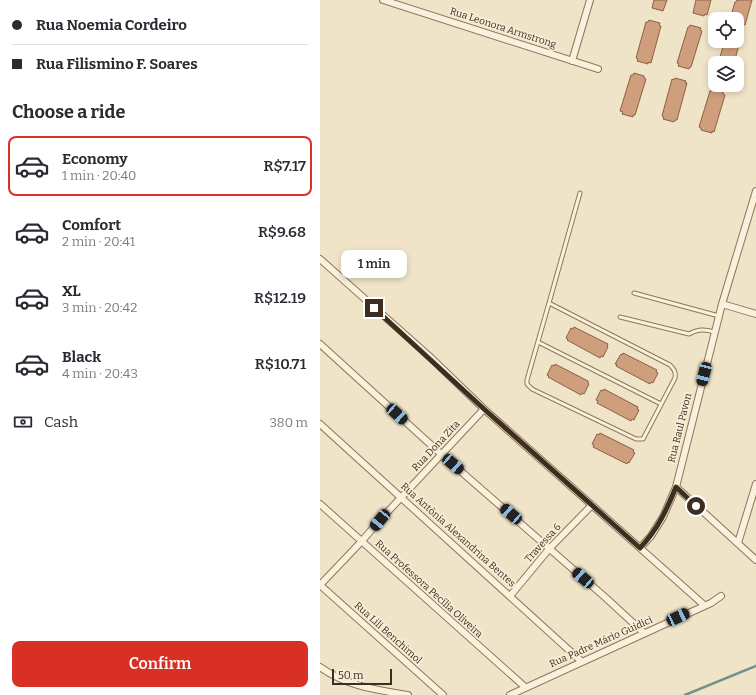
<!DOCTYPE html>
<meta charset="utf-8">
<style>
body{margin:0;font-family:Bitter,serif;background:#f7f7f7;color:#2b2b33;height:100vh;display:flex;flex-direction:column;font-size:15px;white-space:nowrap}
*{box-sizing:border-box;margin:0}
p{font-size:13px;color:#7c7c81}
.icon{flex:none;width:22px;height:22px;fill:none;stroke:currentColor;stroke-width:2;stroke-linecap:round;stroke-linejoin:round}
.map{position:relative;flex:1;overflow:hidden}
.sheet{display:flex;flex-direction:column;background:#fff;width:320px}
.sheet>*{flex:none}
.banner{display:grid;align-content:center;height:88px;padding:0 12px;background:#fff}
.buttons{position:absolute;left:388px;top:12px;display:grid;gap:8px}
.buttons a{display:grid;place-items:center;width:36px;height:36px;border-radius:8px;background:#fff;box-shadow:0 2px 6px #0003;font-size:20px}
.scale{position:absolute;left:12px;bottom:10px;width:60px;box-sizing:border-box;padding-left:4px;border:2px solid #3d2e20;border-top:0;font-size:11px;line-height:14px;white-space:nowrap;color:#3d2e20;-webkit-text-stroke:3px #f7eed8;paint-order:stroke}
.end{position:absolute;width:18px;height:18px;margin:-9px;border:5px solid #3d2e20;background:#fff;box-shadow:0 0 0 2px #fff}
.from{border-radius:50%}
.bubble{position:absolute;height:28px;border-radius:8px;background:#fff;box-shadow:0 2px 6px #0003;font-size:13px;font-weight:600;line-height:28px;text-align:center}
.car{position:absolute;width:12px;height:24px;margin:-12px -6px;border-radius:5px;box-shadow:0 0 3px 1px #0007;background:linear-gradient(#222 24%,#8ab4d8 0 40%,#222 0 76%,#8ab4d8 0 86%,#222 0)}
.banner b{display:flex;align-items:center;gap:14px;height:38px;font-size:15px}
.banner b+b{border-top:1px solid #e1e1e2}
.banner i{width:10px;height:10px;background:#2b2b33}
ul{padding:0;list-style:none}
li{display:flex;align-items:center;gap:12px;height:60px;margin:0 8px 6px;padding:0 4px;border:2px solid transparent;border-radius:8px}
li div{flex:1}
li b{display:block;font-size:15px}
li em{font-style:normal;font-weight:600}
li.on{border-color:#d93025}
li>.icon{width:36px;height:36px;stroke-width:1.5}
h2{padding:0 12px;font-size:18px;line-height:48px}
.pay{display:flex;align-items:center;gap:10px;height:44px;padding:0 12px;font-size:15px}
.pay p{margin-inline-start:auto}
.cta{display:flex;gap:8px;margin-top:auto;padding:8px 12px}
.cta a{flex:1;height:46px;border-radius:8px;background:#d93025;color:#fff;font-size:16px;font-weight:600;line-height:46px;text-align:center}
main{display:flex;flex:1;min-height:0}
.map>svg:first-child{display:block}
.lines{fill:none;stroke-linecap:round;stroke-linejoin:round}
.stream{stroke:#6f938a;stroke-width:2.5}
.building{fill:#cf9f7d;stroke:#8d5f41}
.service-casing{stroke:#8d765c;stroke-width:5}
.minor-casing{stroke:#8d765c;stroke-width:8}
.service{stroke:#faf1dc;stroke-width:3}
.minor{stroke:#faf1dc;stroke-width:6}
.route{stroke:#3d2e20;stroke-width:5}
.labels{text-anchor:middle;dominant-baseline:central;stroke-width:3.5;stroke-linejoin:round;paint-order:stroke}
.street-label{font-size:10px;fill:#3d2e20;stroke:#f7eed8}
</style>
<main>
<section class="sheet">
<div class="banner">
<b><i class="from"></i>Rua Noemia Cordeiro</b>
<b><i></i>Rua Filismino F. Soares</b>
</div>
<h2>Choose a ride</h2>
<ul>
<li class="on"><svg class="icon" aria-label="car" viewBox="0 0 24 24"><path d="M5 17H2v-5l4-1 3-4h7l3 4 3 1v5h-3M9 17h6M6 11h13"/><circle cx="7" cy="17" r="2"/><circle cx="17" cy="17" r="2"/></svg><div><b>Economy</b><p>1 min · 20:40</p></div><em>R$7.17</em></li>
<li><svg class="icon" aria-label="car" viewBox="0 0 24 24"><path d="M5 17H2v-5l4-1 3-4h7l3 4 3 1v5h-3M9 17h6M6 11h13"/><circle cx="7" cy="17" r="2"/><circle cx="17" cy="17" r="2"/></svg><div><b>Comfort</b><p>2 min · 20:41</p></div><em>R$9.68</em></li>
<li><svg class="icon" aria-label="car" viewBox="0 0 24 24"><path d="M5 17H2v-5l4-1 3-4h7l3 4 3 1v5h-3M9 17h6M6 11h13"/><circle cx="7" cy="17" r="2"/><circle cx="17" cy="17" r="2"/></svg><div><b>XL</b><p>3 min · 20:42</p></div><em>R$12.19</em></li>
<li><svg class="icon" aria-label="car" viewBox="0 0 24 24"><path d="M5 17H2v-5l4-1 3-4h7l3 4 3 1v5h-3M9 17h6M6 11h13"/><circle cx="7" cy="17" r="2"/><circle cx="17" cy="17" r="2"/></svg><div><b>Black</b><p>4 min · 20:43</p></div><em>R$10.71</em></li>
</ul>
<div class="pay"><svg class="icon" aria-label="cash" viewBox="0 0 24 24"><path d="M3 7h18v10H3z"/><circle cx="12" cy="12" r="2"/></svg>Cash<p>380 m</p></div>
<div class="cta"><a>Confirm</a></div>
</section>
<div class="map">
<svg width="436" height="695" viewBox="0 0 436 695">
<rect width="100%" height="100%" fill="#f0e4c8"/>
<g class="lines">
<path class="stream" d="M365,695L436,666"/>
</g>
<path class="building" d="M334,0H347L343,11L332,8Z
M376,0H391L387,15L385,14L384,16L373,13Z
M417,0H432L425,25L417,22V19H410L415,2H416Z
M329,20L340,23L339,25L341,26L331,63L328,62V64L317,61L318,59L316,58L326,22H328Z
M370,25L381,28L380,30L382,31L371,67H370L369,69L358,66L359,64L357,63L368,27H369Z
M405,41H420L414,63H398Z
M314,73L324,76V78L326,79L315,115H313V117L302,114L303,112L300,111L311,75H313Z
M355,78L366,81L365,83H367L357,120H355L354,122L343,119L344,117L342,116L352,79L354,80Z
M392,89L403,92V94L405,95L394,132L392,131V133L381,130V128L379,127L390,91H392Z
M254,327L288,344L287,346L288,347L283,357L281,356L280,358L247,340L248,339L246,338L251,328L253,329Z
M303,353L337,370L336,372L338,373L333,383L331,382L330,384L296,366L297,364H295L301,354L302,355Z
M235,364L268,381V383L269,384L264,394L262,393L261,395L228,377L229,376L227,375L232,365L234,366Z
M284,389L318,407L317,409L319,410L314,420L312,419L311,421L277,403L278,401L276,400L281,390L283,391Z
M280,433L314,450L313,452L315,453L309,463L308,462L307,464L273,447L274,445L272,444L277,434L279,435Z"/>
<g class="lines">
<defs>
<path id="service" d="M314,293L399,316
M229,303L207,380V384L212,389L316,439H323L355,378C356,372 354,369 350,365L229,303L260,193
M300,317L369,334C378,329 384,329 395,332
M218,342L341,404"/>
<path id="minor" d="M63,0L278,69
M252,61L270,0
M0,259L109,356L164,409L384,605
M402,304L436,314
M0,344L121,454L286,598L324,633
M0,424L261,661
M356,487L436,560
M0,504L205,687
M418,543L436,484
M320,548L331,536L343,517L356,487L402,304L436,191
M0,585L41,542L60,520L164,409
M0,585L123,695
M190,596L229,549L272,505
M0,667C26,686 58,690 88,695
M190,695L391,603L401,596"/>
</defs>
<use href="#service" class="service-casing"/>
<use href="#minor" class="minor-casing"/>
<use href="#service" class="service"/>
<use href="#minor" class="minor"/>
</g>
<g class="lines">
<path class="route" d="M54,308L164,409L320,548C338,529 346,511 356,487L376,506"/>
</g>
<g class="labels">
<g class="street-label">
<text transform="translate(183 28) rotate(18)">Rua Leonora Armstrong</text>
<text transform="translate(360 428) rotate(-76)">Rua Raul Pavon</text>
<text transform="translate(116 446) rotate(-47)">Rua Dona Zita</text>
<text transform="translate(138 535) rotate(42)">Rua Antônia Alexandrina Bentes</text>
<text transform="translate(223 543) rotate(-48)">Travessa 6</text>
<text transform="translate(109 589) rotate(42)">Rua Professora Pecília Oliveira</text>
<text transform="translate(68 633) rotate(42)">Rua Lili Benchimol</text>
<text transform="translate(281 642) rotate(-24)">Rua Padre Mário Guidici</text>
</g>
</g>
</svg>
<div class="buttons">
<a><svg class="icon" aria-label="locate" viewBox="0 0 24 24"><circle cx="12" cy="12" r="6"/><path d="M12 2v4M12 18v4M2 12h4M18 12h4"/></svg></a>
<a><svg class="icon" aria-label="layers" viewBox="0 0 24 24"><path d="M12 4l9 5-9 5-9-5zM3 14l9 5 9-5"/></svg></a>
</div>
<div class="scale">50 m</div>
<i class="end from" style="left:376px;top:506px"></i>
<i class="end" style="left:54px;top:308px"></i>
<div class="bubble" style="left:21px;top:250px;width:66px">1 min</div>
<i class="car" style="left:384px;top:374px;rotate:194deg"></i>
<i class="car" style="left:77px;top:414px;rotate:132deg"></i>
<i class="car" style="left:133px;top:464px;rotate:131deg"></i>
<i class="car" style="left:191px;top:514px;rotate:311deg"></i>
<i class="car" style="left:60px;top:520px;rotate:219deg"></i>
<i class="car" style="left:263px;top:578px;rotate:311deg"></i>
<i class="car" style="left:358px;top:617px;rotate:65deg"></i>
</div>
</main>
